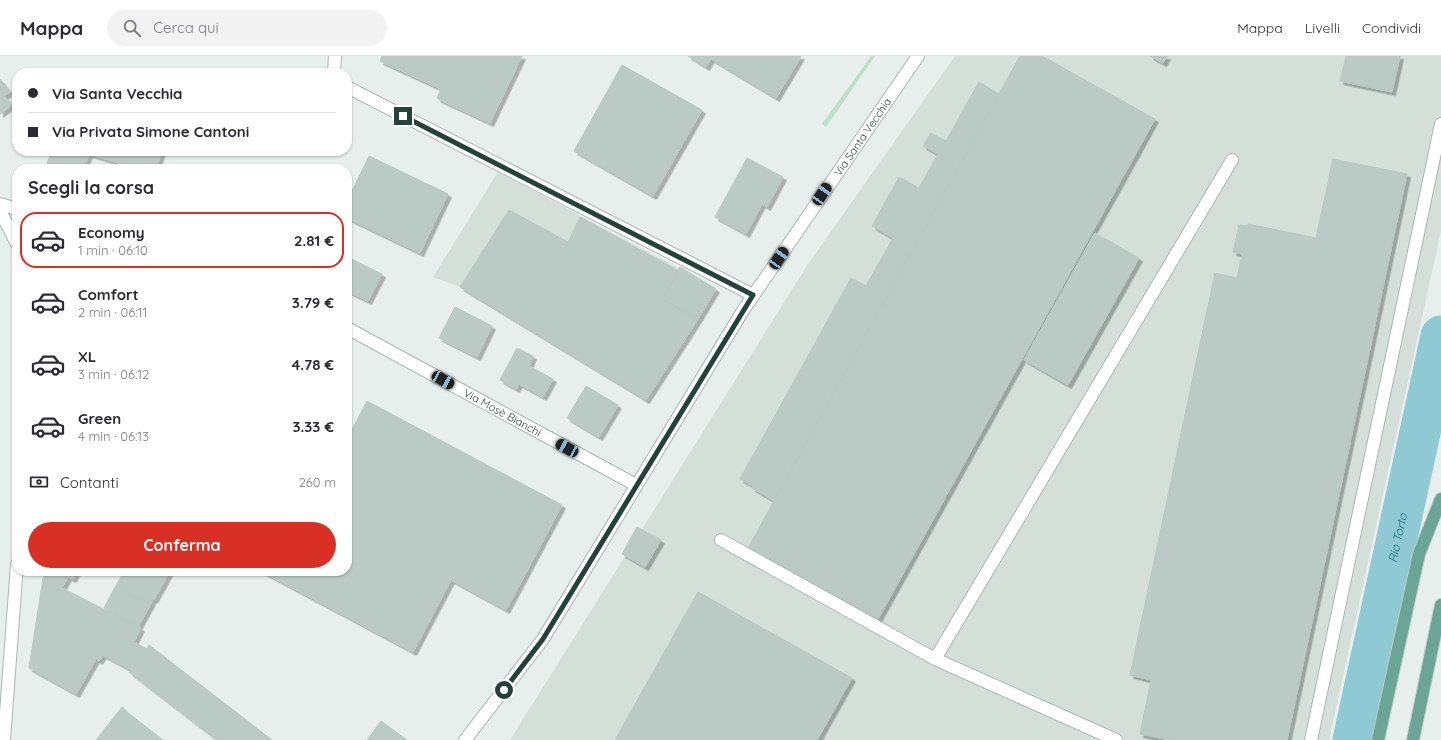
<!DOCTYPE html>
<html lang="it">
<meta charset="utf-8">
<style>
body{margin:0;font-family:Quicksand,sans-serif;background:#f2f2f3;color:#2b2b33;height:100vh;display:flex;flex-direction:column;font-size:15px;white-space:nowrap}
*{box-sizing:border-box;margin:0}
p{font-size:13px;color:#7c7c81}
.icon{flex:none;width:22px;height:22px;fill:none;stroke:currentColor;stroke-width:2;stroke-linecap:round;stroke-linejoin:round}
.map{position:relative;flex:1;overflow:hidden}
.panel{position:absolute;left:12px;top:108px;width:340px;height:412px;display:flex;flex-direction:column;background:#fff;border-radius:16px;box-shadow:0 1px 3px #0004}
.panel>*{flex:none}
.top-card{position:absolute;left:12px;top:12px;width:340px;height:88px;border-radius:16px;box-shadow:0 1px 3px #0004;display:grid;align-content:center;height:88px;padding:0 16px;background:#fff}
.end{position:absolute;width:18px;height:18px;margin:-9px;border:5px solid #24423a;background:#fff;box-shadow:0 0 0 2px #fff}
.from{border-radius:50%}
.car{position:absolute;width:12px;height:24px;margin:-12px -6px;border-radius:5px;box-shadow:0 0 3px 1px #0007;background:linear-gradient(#222 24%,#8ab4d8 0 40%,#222 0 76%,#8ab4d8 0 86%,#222 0)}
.top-card b{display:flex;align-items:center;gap:14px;height:38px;font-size:15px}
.top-card b+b{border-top:1px solid #e1e1e2}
.top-card i{width:10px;height:10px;background:#2b2b33}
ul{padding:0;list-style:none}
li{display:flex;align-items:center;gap:12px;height:56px;margin:0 8px 6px;padding:0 8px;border:2px solid transparent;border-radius:16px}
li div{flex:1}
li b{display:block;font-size:15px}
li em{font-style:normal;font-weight:800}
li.current{border-color:#d93025}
li>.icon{width:36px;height:36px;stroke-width:1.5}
h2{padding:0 16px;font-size:18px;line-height:48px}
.pay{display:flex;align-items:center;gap:10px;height:44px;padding:0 16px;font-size:15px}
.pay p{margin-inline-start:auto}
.action{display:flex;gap:8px;margin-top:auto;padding:8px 16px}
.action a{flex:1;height:46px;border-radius:24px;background:#d93025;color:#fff;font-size:16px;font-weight:800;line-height:46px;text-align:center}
header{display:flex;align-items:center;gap:24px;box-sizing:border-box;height:56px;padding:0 20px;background:#fff;border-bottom:1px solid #e1e1e2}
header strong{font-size:19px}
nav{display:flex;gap:22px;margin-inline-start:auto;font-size:14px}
.search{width:280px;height:36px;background:#f2f2f3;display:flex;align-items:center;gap:10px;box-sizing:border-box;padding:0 14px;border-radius:22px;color:#7c7c81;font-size:15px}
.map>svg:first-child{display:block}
.built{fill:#d4dfda}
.green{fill:#bfe0c8}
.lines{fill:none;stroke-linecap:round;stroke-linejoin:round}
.river{stroke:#8ec9d4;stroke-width:41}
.building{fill:#bbcac4;stroke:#b8c9c2;filter:url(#shadow)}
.service-casing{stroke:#a8b8b2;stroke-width:14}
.minor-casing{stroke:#a8b8b2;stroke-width:14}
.primary-casing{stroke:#c2cac8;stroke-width:14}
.service{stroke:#fff;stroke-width:12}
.minor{stroke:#fff;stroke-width:12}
.primary{stroke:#6aa596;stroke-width:12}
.route{stroke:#24423a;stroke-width:5}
.labels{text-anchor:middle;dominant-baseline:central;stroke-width:3.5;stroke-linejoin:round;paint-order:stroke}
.street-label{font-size:11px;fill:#24423a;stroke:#f7fbf9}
.water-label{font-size:12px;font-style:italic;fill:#1c6f80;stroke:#f7fbf9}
</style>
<header>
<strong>Mappa</strong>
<div class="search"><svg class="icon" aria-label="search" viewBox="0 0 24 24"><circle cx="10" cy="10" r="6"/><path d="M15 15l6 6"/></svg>Cerca qui</div>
<nav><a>Mappa</a><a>Livelli</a><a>Condividi</a></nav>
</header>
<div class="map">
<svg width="1441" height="684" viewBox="0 0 1441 684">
<defs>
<filter id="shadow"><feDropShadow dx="3.5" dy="3.5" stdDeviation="0" flood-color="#0004"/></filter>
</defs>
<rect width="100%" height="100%" fill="#e6efeb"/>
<path class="built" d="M955,0H1441V175L1329,684H510L808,208Z
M498,116L714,231L698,263L646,344L460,231L433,221Z"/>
<path class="green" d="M871,0H875L826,71L822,68Z"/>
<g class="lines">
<path class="river" id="s1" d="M1353,684L1441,280"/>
</g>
<path class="building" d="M382,0H522L490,67L438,43L437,42L441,33L380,5Z
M688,0H801L776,42L711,3L706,11Z
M1020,0H1042L1155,63L878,563L748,492Z
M1150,0H1167L1163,7Z
M1346,0H1400L1392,36L1340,25Z
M622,9L702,54L653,140L574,95Z
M0,23L10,36L4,40L12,49L0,58Z
M979,26L999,38L774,445L752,432L753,430L740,423L851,222L866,230L893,182L872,170L899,121L919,132L938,98L923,90L931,77L946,85Z
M51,95H87L90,96L83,113H51L46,111Z
M87,95H162L156,113H139L89,98L90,96Z
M369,100L448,138L420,197L347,162V145Z
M747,102L783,121L767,151L762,148L746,178L715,161Z
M1333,103L1407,118L1287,684H1170L1140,678L1151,624L1130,619L1215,217L1237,222L1242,198L1233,196L1239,169L1248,170V168L1316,182Z
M120,107L139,113H117Z
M509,154L568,186L580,161L679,215L662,243L698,263L646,344L460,231Z
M1095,177L1139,202L1068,329L1024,304Z
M347,201L382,218L368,245L347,235Z
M680,211L716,233L698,263L662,243L679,215L678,214Z
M455,251L492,270L477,301L439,282Z
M517,292L533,300L529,310L553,323L543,341L519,328L516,333L500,324Z
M586,330L618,349L599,381L567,362Z
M367,345L562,449L506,554L451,524L413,596L261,515H347V383Z
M637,471L661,484L645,511L622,498Z
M46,515H77L73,523L68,521L62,532L141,572L134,586L147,593L149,589L272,684H217L129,616L131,614L103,599L99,605L96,603L76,638L29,612L43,522Z
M124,515H170L154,544L153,543L150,549L122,534L125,528L119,524Z
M119,524L125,528L122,534L150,549L138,571L104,552Z
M698,536L852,622L817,684H615Z
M122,651L128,657L163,684H96Z
M381,665L407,684H367Z"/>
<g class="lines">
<defs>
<path id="service" d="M721,484L935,603L1116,684
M935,603L1232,104
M1311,684L1441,68"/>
<g id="minor">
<path d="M334,17L335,0"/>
<path d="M347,31L753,239"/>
<path d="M0,148L17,153"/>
<path d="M0,155L17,188"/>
<path id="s2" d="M347,272L636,429"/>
<path d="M4,684L17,508"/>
<path id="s3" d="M465,684L543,583L744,253L918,0"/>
</g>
<path id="primary" d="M1378,684L1419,498L1441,443
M1413,684L1441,549"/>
</defs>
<use href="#service" class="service-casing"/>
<use href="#minor" class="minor-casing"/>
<use href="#primary" class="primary-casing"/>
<use href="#service" class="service"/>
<use href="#minor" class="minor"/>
<use href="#primary" class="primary"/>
</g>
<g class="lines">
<path class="route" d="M403,60L753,239L543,583L504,634"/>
</g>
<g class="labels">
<g class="street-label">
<text stroke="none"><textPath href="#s3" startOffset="723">Via Santa Vecchia</textPath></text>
<text stroke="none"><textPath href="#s2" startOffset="177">Via Mosè Bianchi</textPath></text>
</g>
<g class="water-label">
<text stroke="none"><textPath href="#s1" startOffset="207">Rio Torto</textPath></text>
</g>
</g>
</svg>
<i class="end from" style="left:504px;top:634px"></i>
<i class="end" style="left:403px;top:60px"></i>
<i class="car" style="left:822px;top:138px;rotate:34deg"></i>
<i class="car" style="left:779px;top:202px;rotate:34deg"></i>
<i class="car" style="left:443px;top:324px;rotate:119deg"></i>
<i class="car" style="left:567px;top:392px;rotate:299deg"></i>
<div class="top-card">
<b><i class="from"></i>Via Santa Vecchia</b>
<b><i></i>Via Privata Simone Cantoni</b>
</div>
<section class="panel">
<h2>Scegli la corsa</h2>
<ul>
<li class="current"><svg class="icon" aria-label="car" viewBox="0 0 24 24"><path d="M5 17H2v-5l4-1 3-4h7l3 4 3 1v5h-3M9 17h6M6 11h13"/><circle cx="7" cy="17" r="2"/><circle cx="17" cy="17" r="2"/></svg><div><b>Economy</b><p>1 min · 06:10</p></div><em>2.81 €</em></li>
<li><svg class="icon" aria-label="car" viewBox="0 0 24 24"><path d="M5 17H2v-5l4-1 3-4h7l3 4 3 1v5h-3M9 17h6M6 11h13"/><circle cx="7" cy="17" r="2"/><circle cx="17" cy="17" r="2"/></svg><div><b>Comfort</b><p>2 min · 06:11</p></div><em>3.79 €</em></li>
<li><svg class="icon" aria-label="car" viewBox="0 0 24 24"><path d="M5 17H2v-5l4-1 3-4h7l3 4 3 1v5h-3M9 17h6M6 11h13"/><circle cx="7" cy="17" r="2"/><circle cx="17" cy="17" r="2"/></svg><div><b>XL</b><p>3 min · 06:12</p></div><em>4.78 €</em></li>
<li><svg class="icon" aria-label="car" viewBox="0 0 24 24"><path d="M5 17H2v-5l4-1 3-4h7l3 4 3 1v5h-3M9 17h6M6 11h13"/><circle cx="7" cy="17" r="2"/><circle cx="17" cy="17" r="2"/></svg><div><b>Green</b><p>4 min · 06:13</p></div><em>3.33 €</em></li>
</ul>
<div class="pay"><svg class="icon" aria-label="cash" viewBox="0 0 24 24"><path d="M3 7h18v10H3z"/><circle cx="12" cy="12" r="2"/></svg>Contanti<p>260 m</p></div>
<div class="action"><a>Conferma</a></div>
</section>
</div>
